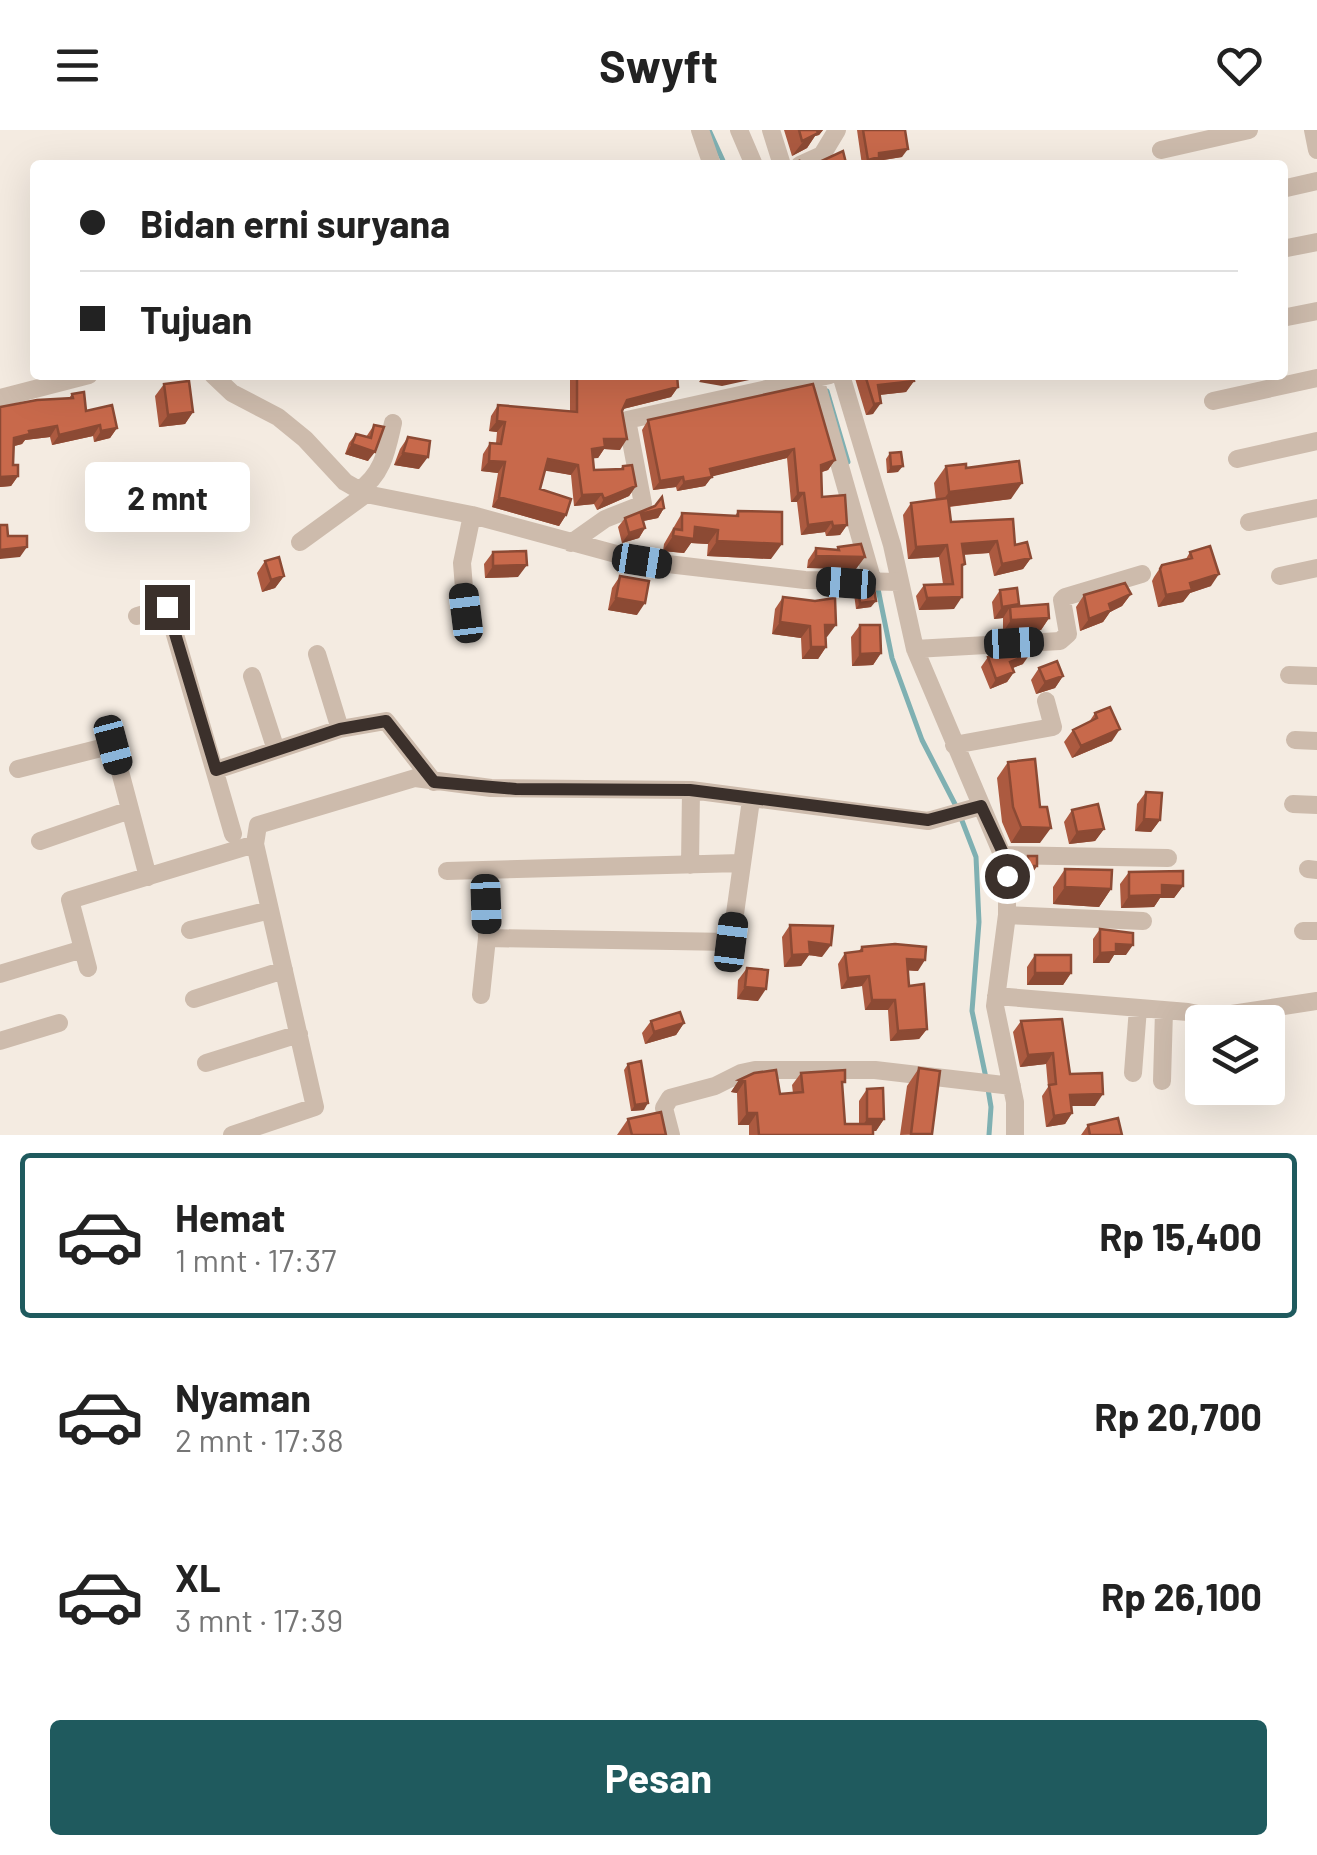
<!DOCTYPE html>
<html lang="id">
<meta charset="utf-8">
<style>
body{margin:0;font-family:Barlow,sans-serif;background:#f2f2f2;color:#222;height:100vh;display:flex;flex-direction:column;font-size:38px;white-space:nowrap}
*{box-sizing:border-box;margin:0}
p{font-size:32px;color:#767676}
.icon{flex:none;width:55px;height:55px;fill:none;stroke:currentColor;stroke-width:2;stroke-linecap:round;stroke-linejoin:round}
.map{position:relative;height:1005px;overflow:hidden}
.details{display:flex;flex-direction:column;background:#fff;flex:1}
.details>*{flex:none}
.guide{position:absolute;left:30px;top:30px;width:1258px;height:220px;border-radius:10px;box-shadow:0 10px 40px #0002;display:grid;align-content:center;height:220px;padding:0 50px;background:#fff}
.buttons{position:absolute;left:1185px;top:875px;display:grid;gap:20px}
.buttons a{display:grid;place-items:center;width:100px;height:100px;border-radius:10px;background:#fff;box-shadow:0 10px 40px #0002;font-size:50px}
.end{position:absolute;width:45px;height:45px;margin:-22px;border:12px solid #3b302b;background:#fff;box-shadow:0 0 0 5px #fff}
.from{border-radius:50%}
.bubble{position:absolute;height:70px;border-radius:10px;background:#fff;box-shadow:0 10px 40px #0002;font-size:32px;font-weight:700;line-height:70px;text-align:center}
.car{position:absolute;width:30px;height:60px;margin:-30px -15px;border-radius:12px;box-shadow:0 0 8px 2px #0007;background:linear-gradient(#222 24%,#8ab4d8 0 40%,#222 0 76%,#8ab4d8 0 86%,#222 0)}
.guide b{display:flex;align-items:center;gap:35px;height:95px;font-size:38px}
.guide b+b{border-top:2px solid #e0e0e0}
.guide i{width:25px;height:25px;background:#222}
ul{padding:18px 0 0;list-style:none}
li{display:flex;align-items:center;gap:30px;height:165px;margin:0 20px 15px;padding:0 30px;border:5px solid transparent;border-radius:10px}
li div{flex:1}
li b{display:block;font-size:38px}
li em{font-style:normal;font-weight:700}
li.on{border-color:#1f5a5e}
li>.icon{width:90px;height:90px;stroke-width:1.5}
.button{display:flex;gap:20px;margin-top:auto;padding:20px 50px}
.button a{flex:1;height:115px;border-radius:10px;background:#1f5a5e;color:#fff;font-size:40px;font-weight:700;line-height:115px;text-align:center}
header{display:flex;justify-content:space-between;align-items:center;height:130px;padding:0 50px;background:#fff;font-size:45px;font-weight:700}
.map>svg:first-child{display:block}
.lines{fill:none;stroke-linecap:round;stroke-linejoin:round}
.stream{stroke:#7fb0b2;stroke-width:5}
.minor{stroke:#cdbbac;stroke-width:18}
.wall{fill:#ac5a40}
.shaded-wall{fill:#8c4a34}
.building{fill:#c8694b;stroke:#8c4a34;stroke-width:2.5}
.route{stroke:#3b302b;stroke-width:12}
</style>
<header><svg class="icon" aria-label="menu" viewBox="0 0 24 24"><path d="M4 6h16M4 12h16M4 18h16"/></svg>Swyft<svg class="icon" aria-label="heart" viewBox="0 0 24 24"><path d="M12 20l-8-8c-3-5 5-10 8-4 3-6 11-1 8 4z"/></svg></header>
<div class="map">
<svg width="1317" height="1005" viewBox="0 0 1317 1005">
<rect width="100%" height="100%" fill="#f4ebe1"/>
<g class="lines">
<path class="stream" d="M709,0L725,35
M827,261L848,332
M877,454L892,528L922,610L957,678
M961,688L976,727L979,792L972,881L986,948
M988,959L991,977L989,1005"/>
<path class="minor" d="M700,0L712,35
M739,0L754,35
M771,0L782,35
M1313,0L1317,20
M1161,20L1249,0
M800,35L822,25L837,0
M1282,59L1317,51
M1282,119L1317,112
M1282,188L1317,181
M213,245L232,263L278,287L305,309L345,352L366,364L472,385L642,431L805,450L900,452
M814,245L873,452
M841,245L892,415L915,519L1007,736V785L995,876L1015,972V1005
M0,268L89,245
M1213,271L1317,248
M1237,329L1317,311
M358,361C383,345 387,319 393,293
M1249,392L1317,378
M300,412L366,364
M571,413L605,389L643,374L627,290L830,245
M1280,446L1317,438
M466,483L462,433L472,385
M137,486L167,477L233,704
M915,519L1060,511L1068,504L1062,470L1065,467L1142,444
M317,524L340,599
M1289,545L1317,546
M252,546L276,620
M1295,610L1317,611
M954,615L1053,597L1046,571
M18,639L113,615L148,747
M216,640L340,599L386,591L434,652
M1293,674L1317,675
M40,711L130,680
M1004,725L1168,728
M690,735L691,660
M1308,739L1317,740
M447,741L741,733
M1007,785L1143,791
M190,800L270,780
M1303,801H1317
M487,808L731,812L751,670
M88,838L70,770L255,714
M0,844L83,819
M481,865L487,808L484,741
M996,866L1188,882L1212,887L1317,871
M194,869L284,840
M0,911L59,893
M206,933L299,904
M1133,943L1138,878
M1162,951L1164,881
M232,1005L315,977L255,714L258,695L415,648L491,658L691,660L928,691L981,676
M671,1005L664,978L670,968L715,956L741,943L755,940H875L1012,956"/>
</g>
<path class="wall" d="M784,0H823L819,5L815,6L807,18L792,26Z
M857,0H905L902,27L877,31L874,35H862Z
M570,245H677L678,257L671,267L623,279L620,320L604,319L598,328H593L594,340L620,339L623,336L636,356L629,366L597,380L594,374L574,376L571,345L545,340L540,359L566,385L559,396L492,377L498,343L481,341L483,324L490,313H496L497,302L489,301L491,286L498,275L570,282Z
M854,245H913L914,251L906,262L879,265L873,284L866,285Z
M164,254L193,282L185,294L159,297L155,266Z
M813,254L835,330L828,340L822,342V367L847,395L840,405L826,406L825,402L801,405L797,372H791L787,328L712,346L705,356L677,361L676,357L653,360L642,300L648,290Z
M72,264L86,281L117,298L110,308L94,312L93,306L52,315L50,307L25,310L22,314L14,316L13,335L18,346L11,356L0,357V277L69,268Z
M374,295L368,331L345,324L349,313L356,304L366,307Z
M408,307L419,339L394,335L400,319Z
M890,323L898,342L887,343L886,329Z
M946,336L966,338L1011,369L949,377L951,392L1015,415L1031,428L1023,439L994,446L989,423L963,425L954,479L919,480L916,466L924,455L943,454L939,427L908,429L903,385L911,373L936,370L934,353Z
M664,378L658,388L643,391L645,398L639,408L622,413L618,397L625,388Z
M738,381L771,429L707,426L708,414L691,413L684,423L663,421L664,414L682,383L735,386Z
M838,417L856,439L807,438L808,430L816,418L836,420Z
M493,422L518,447L485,448L484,434Z
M1190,422L1211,456L1190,463L1183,472L1158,477L1152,451L1154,447L1162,435L1186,429Z
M265,431L284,446L275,458L262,462L257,443Z
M620,446L637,485L608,480L612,458Z
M858,457L871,477L856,479L854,464Z
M1000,460L1018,476L1049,488L1041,500L1003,502V488L994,489L992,472Z
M1131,464L1122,476L1110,482L1103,492L1080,501L1076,477L1084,465Z
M783,467L827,507H826V517L818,529H802L801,508L772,504L775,479Z
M860,495L881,523L873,535L852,536L851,507Z
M988,527L1023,534L1012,538L1014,542L1007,552L990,559L981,537Z
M1039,538L1063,546L1055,558L1036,564L1031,550Z
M1095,583L1112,611L1072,628L1064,612L1073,600L1089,592Z
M1008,632L1040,713H1011L1002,692L997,648Z
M1146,662L1160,690L1151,702L1135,701L1137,674Z
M1072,680L1104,699L1095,711L1069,714L1064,692Z
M1028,726L1037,736L1029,748H1020V738Z
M1065,739L1111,759L1099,777L1053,774V757Z
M1129,742L1183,756L1174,768H1160L1154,777L1121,778L1120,754Z
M790,795L822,827L809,825L801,836L784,837L782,807Z
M1100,799L1126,825H1114L1109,833H1093V809Z
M862,817L918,841L908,840L909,856L927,899L919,909L890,911L888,880H865L862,856L841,859L838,834L845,823L858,822Z
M1035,825L1071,843L1063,855H1027V837Z
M747,838L758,871L737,869L738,850Z
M1062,889L1070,944L1095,976H1071L1072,983L1065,994L1046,997L1042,966L1048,957L1046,934L1020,937L1013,902L1021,891Z
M651,891L684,893L676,905L645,914L642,903Z
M628,934L644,980L631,981L624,940Z
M919,938L932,1004L900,1005L907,956Z
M801,943L842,956L845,994H859V971L867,959L884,989L876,1001H873V1005H749V995H738L737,963L731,962L739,950L780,964L793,963L792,955Z
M628,989L666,1005H617Z
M1088,995L1122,1005H1081Z"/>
<path class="shaded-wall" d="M812,0H823L819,5L815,6L807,18L792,26Z
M908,19L902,27L877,31L874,35H864L868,30L879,23Z
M704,245H772L722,256L699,252Z
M914,251L906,262L870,266L878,255Z
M678,257L671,267L619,280L627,270Z
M881,273L873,284L866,285L874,274Z
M193,282L185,294L159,297L168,285Z
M497,291L505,292L497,302L489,301Z
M100,295L93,306L52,315L59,305Z
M57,296L50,307L25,310L22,314L7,318L14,308L29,301Z
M117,298L110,308L94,312L101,301Z
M604,309H627L620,320L604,319L598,328L585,329L592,319Z
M352,314L375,322L368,331L345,324Z
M794,319L787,328L706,348L712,347L705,356L677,361L684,352L710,339Z
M403,323L428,327L419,339L394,335Z
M548,329L578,335L571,345L541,340Z
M835,330L828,340L815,344L821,335Z
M489,331L505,332L498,343L481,341Z
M903,336L898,342L887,343L891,337Z
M18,346L11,356L0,357V347Z
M683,347L676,357L653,360L660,351Z
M1022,353L1011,369L937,378L949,362Z
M636,356L629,366L597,380L604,369Z
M798,363H804L797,372H791Z
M602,364L594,374L574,376L582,365Z
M499,367L566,385L559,396L492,377Z
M664,378L658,388L634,393L641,384Z
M832,392L825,402L801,405L808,395Z
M847,395L840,405L826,406L833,396Z
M695,397L718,400L708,414L691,413L684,423L663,421L673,406Z
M645,398L639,408L622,413L629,403Z
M717,411L782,414L771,429L707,426Z
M997,411L989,423L954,425L962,414Z
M947,415L939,427L908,429L916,417Z
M27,417L20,427L0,429V420Z
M816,426L865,427L856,439L807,438Z
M1031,428L1023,439L994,446L1002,434Z
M527,435L518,447L485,448L493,436Z
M1219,444L1211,456L1190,463L1183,472L1158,477L1166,465L1190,453Z
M284,446L275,458L262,462L271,450Z
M1131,464L1122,476L1110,482L1103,492L1080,501L1089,489L1109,474Z
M962,467L954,479L919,480L927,468Z
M616,468L645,473L637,485L608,480Z
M876,471L871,477L856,479L860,473Z
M1019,474L1011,486L1010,477L1003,488L994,489L1002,477Z
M1049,488L1041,500L1003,502L1011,490Z
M780,492L810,496L801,508L772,504Z
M825,495H836L827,507H817Z
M811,517H826L818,529H802Z
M881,523L873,535L852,536L860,524Z
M1030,524L1023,534L1003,542L1010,532Z
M1014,542L1007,552L990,559L996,549Z
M1063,546L1055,558L1036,564L1045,552Z
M1120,599L1112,611L1072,628L1081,616Z
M1144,689L1160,690L1151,702L1135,701Z
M1021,697L1051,698L1040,713H1011Z
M1104,699L1095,711L1069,714L1077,702Z
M1028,736H1037L1029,748H1020Z
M1162,755L1183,756L1174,768H1160L1154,777L1121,778L1129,766Z
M1065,757L1111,759L1099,777L1053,774Z
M809,812L831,815L822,827L809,825L801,836L784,837L792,825Z
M1116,814L1133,815L1126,825H1114L1109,833H1093L1100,823Z
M907,829L925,830L918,841L899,840Z
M1035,843H1071L1063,855H1027Z
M869,846L862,856L841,859L848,848Z
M745,857L766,859L758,871L737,869Z
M872,870H895L888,880H865Z
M684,893L676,905L645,914L654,902Z
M927,899L919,909L890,911L898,901Z
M1053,923L1046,934L1020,937L1028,925Z
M739,950L745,951L737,963L731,962Z
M1103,964L1095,976H1062L1070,965Z
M648,973L644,980L631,981L635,975Z
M747,983H757L749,995H738Z
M1072,983L1065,994L1046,997L1054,986Z
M867,989H884L876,1001H859Z"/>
<path class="building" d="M799,0H817L818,3L802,11Z
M863,0H905L908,19L879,23V27L868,30Z
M843,21L846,33L838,35H800V31L813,35Z
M577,245H677L678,257L627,270L622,281L627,309H604L605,317L592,319L594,340L623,339V336L632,335L636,356L604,369L602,364L582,365L578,335L548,329L540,359L571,369L566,385L499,367L505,332L489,331L490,313L501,314L505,292L497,291L498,275L577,282Z
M865,245H913L914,251L878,255L881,273L874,274Z
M189,251L193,282L168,285L164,254Z
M813,254L835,330L821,335L822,367L845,365L847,395L833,396L832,392L808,395L804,363H798L794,319L710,339L712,347L684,352L683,347L660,351L648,290Z
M84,262L86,281L112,275L117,298L101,301L100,295L59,305L57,296L29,301L30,304L14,308L13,335H18V346L0,347V277L37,270L73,268L72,264Z
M374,295L384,297L375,322L352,314L356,304L371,308Z
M408,307L430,311L428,327L403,323Z
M901,322L903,336L891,337L890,323Z
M1019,331L1022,353L949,362L946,336L966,334V338Z
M662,367L664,378L641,384L645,398L629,403L625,388L655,376Z
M948,368L951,392L1013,389L1015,415L1027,412L1031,428L1002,434L997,411L962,414L965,434L962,435V467L927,468L924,455L953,454L947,415L916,417L911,373Z
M738,381L782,382V414L717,411L718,400L695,397L694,409L673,406L674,399L682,400V383L738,386Z
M0,395H7L8,406H27V417L0,420Z
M861,414L865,427L816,426V418L839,420L838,417Z
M1210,416L1219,444L1190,453L1192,460L1166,465L1160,439L1162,435L1192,428L1190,422Z
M526,421L527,435L493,436V422Z
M279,427L284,446L271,450L265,431Z
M620,446L649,451L645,473L616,468Z
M1125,453L1131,464L1109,474L1111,480L1089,489L1084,465Z
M858,457L874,458L876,471L860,473Z
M1017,458L1019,474L1002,477L1000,460Z
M783,467L815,471L835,468L836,495H825L826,517H811L810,496L780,492Z
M1048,474L1049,488L1011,490L1010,477Z
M860,495H880L881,523L860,524Z
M1027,516L1030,524L1010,532L1014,542L996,549L988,527Z
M1057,531L1063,546L1045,552L1039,538Z
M1110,577L1120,599L1081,616L1073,600L1097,588L1095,583Z
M1035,629L1040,677H1047L1051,698L1021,697L1013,677L1008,632Z
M1146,662L1162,663L1160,690L1144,689Z
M1098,674L1104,699L1077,702L1072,680Z
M1028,726H1037V736H1028Z
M1065,739L1112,740L1111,759L1065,757Z
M1183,741V756L1162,755V765L1129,766V742Z
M790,795L833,796L831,815L809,812L810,824L792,825Z
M1100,799L1133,803V815L1116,814V822L1100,823Z
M895,814L926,817L925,830L907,829L909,856L924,854L927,899L898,901L895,870H872L869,846L848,848L845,823L862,821V817Z
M1035,825H1071V843H1035Z
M747,838L768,840L766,859L745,857Z
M680,882L684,893L654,902L651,891Z
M1062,889L1070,944L1102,943L1103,964L1070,965L1072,983L1054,986L1049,955L1056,954L1053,923L1028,925L1021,891Z
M641,931L648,973L635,975L628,934Z
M919,938L940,941L932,1004H911Z
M776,940L780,964L803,962L801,943L845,940V952H842L845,994H873V1005H759L757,983H747L745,951L739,950L754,943Z
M883,958L884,989H867V959Z
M661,982L666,1005H632L628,989Z
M1118,988L1122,1005H1090L1088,995Z"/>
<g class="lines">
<path class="route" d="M167,477L216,640L340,599L386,591L434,652L516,659L690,660L928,690L981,676L1004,725L1007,746"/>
</g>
</svg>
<div class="buttons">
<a><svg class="icon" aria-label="layers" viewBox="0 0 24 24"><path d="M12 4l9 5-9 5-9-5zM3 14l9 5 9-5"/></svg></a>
</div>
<i class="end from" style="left:1007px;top:746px"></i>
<i class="end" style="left:167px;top:477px"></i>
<div class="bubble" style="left:85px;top:332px;width:165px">2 mnt</div>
<i class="car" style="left:642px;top:431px;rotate:99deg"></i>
<i class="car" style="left:846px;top:453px;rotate:274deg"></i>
<i class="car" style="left:466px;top:483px;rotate:353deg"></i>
<i class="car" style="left:1014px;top:513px;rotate:87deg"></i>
<i class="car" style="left:113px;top:615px;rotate:165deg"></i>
<i class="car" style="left:486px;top:774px;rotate:178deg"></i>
<i class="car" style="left:731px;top:812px;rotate:7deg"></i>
<div class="guide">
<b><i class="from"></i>Bidan erni suryana</b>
<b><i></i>Tujuan</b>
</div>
</div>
<section class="details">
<ul>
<li class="on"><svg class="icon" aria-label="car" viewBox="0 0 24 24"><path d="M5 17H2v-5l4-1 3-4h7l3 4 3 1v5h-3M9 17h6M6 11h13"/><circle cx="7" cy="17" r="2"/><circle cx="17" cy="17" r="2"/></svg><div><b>Hemat</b><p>1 mnt · 17:37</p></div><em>Rp 15,400</em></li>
<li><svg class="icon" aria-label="car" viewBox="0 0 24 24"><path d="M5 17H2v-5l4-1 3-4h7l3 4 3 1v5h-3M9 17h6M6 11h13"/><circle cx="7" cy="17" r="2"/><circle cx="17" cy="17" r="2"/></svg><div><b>Nyaman</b><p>2 mnt · 17:38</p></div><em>Rp 20,700</em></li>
<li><svg class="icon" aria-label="car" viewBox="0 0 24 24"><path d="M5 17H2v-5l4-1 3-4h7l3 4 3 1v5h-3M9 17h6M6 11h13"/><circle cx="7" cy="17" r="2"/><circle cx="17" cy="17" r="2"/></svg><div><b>XL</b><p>3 mnt · 17:39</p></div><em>Rp 26,100</em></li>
</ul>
<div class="button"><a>Pesan</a></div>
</section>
